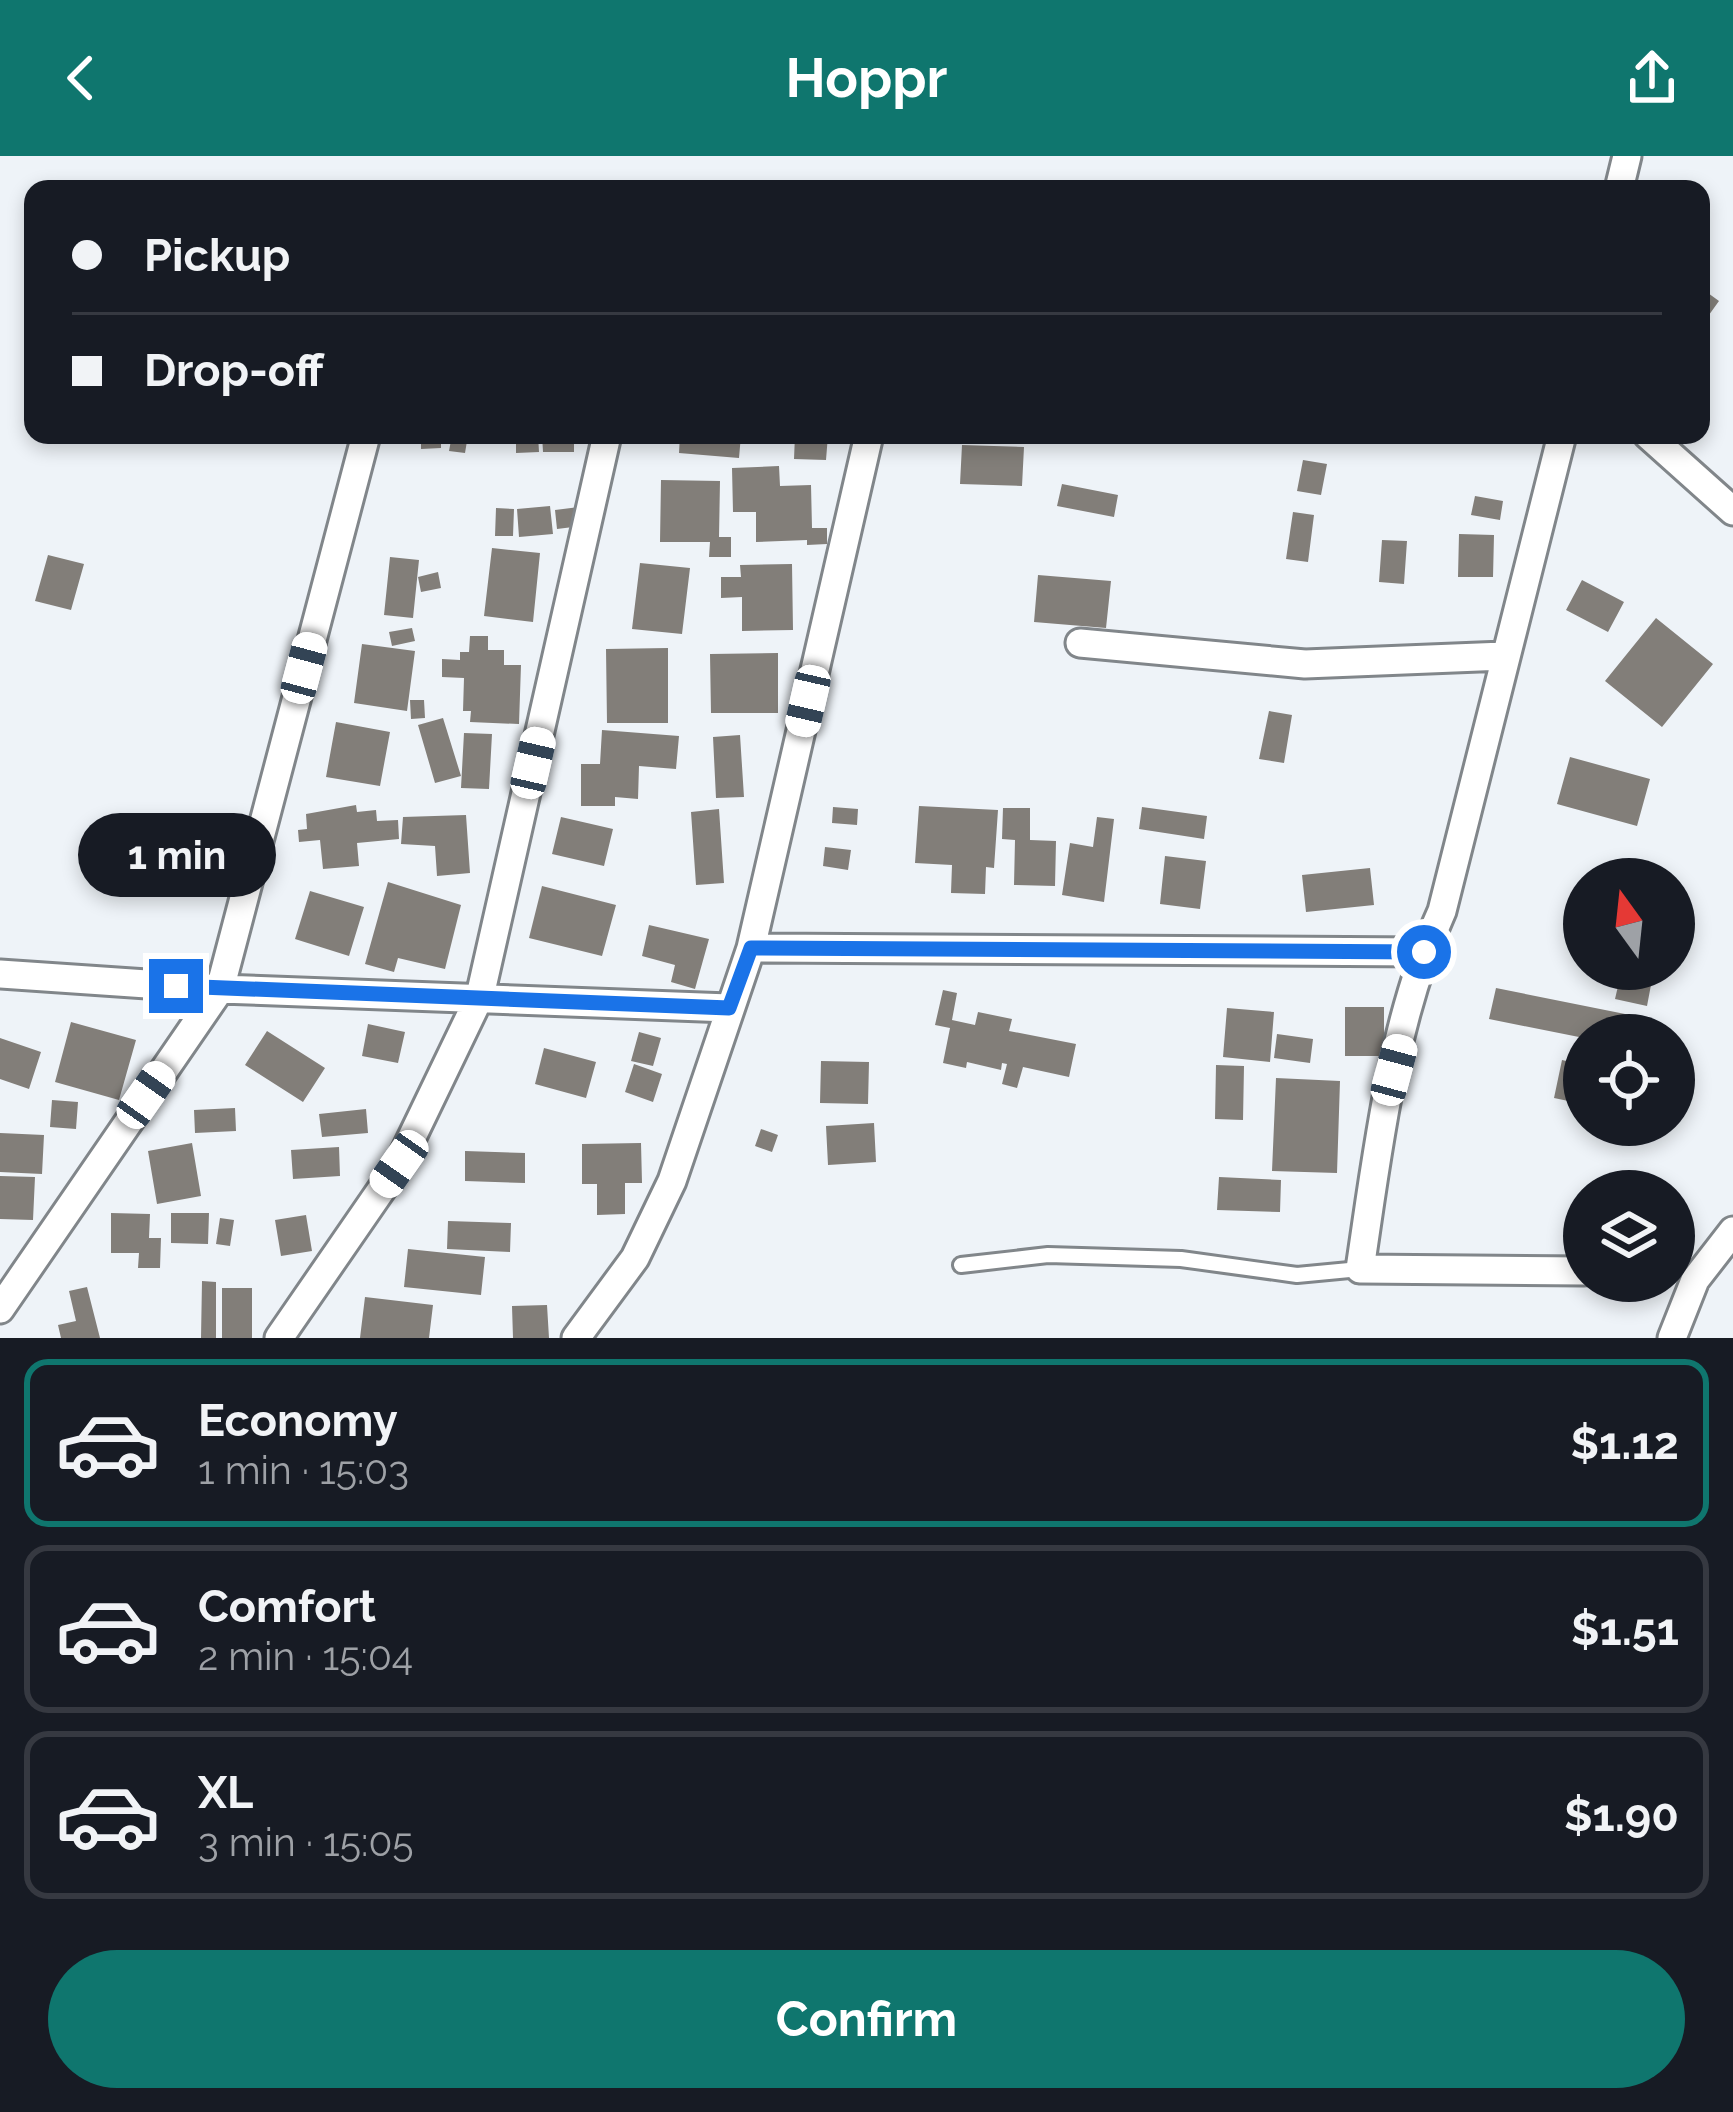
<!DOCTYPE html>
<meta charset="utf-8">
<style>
body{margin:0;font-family:Raleway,sans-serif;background:#20242c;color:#f1f3f6;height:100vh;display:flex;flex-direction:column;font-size:45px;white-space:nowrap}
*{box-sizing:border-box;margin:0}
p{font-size:39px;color:#9ea1a6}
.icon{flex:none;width:66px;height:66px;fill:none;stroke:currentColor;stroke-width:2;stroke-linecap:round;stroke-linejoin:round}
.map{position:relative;height:1182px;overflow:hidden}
.side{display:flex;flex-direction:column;background:#171b24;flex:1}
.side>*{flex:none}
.guide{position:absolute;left:24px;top:24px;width:1686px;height:264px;border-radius:24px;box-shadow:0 6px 18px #0003;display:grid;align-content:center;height:264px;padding:0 48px;background:#171b24}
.needle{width:78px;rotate:345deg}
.buttons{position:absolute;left:1563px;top:702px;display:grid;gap:24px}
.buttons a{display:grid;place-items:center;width:132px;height:132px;border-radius:50%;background:#171b24;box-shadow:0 6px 18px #0003;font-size:60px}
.end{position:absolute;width:54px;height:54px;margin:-27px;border:15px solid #1a73e8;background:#fff;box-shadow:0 0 0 6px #fff}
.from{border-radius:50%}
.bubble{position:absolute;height:84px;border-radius:42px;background:#171b24;box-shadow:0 6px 18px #0003;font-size:39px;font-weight:700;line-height:84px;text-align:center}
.car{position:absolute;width:36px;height:72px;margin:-36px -18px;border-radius:15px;box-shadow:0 0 9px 3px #0007;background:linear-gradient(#fff 24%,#345 0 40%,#fff 0 76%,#345 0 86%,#fff 0)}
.guide b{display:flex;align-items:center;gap:42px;height:114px;font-size:45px}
.guide b+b{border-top:3px solid #363941}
.guide i{width:30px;height:30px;background:#f1f3f6}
ul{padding:21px 0 0;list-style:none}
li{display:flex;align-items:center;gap:36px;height:168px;margin:0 24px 18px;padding:0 24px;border:6px solid #363941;border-radius:24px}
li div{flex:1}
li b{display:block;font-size:45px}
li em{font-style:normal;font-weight:700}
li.active{border-color:#0f766e}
li>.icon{width:108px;height:108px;stroke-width:1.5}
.cta{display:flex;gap:24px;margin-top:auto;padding:24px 48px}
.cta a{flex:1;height:138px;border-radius:72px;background:#0f766e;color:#fff;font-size:48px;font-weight:700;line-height:138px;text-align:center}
header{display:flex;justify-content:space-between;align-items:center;height:156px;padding:0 48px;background:#0f766e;color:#fff;font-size:54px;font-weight:700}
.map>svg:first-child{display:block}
.building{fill:#827e79}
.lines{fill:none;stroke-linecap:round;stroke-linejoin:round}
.lane-casing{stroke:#81868a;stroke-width:20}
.street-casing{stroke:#81868a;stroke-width:33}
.lane{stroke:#fff;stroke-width:14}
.street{stroke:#fff;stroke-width:27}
.route{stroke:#1a73e8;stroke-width:15}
</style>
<header><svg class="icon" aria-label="back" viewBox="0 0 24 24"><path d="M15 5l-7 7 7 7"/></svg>Hoppr<svg class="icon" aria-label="share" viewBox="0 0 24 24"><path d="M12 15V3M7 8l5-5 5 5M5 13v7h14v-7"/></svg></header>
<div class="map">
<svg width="1733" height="1182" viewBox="0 0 1733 1182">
<rect width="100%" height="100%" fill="#eef3f8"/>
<path class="building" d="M1701,132L1719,145L1701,170Z
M421,279H441V292L421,293Z
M452,279H468L465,297L449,295Z
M516,279H538L539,296L516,297Z
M542,279H574V296H543Z
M680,279H741L739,302L679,297Z
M795,279H828L826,304L794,303Z
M962,289L1024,291L1022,330L960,328Z
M1303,304L1327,308L1321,339L1297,335Z
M779,310L780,330L811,329L812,372H827V388L807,389V384L756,386V356H733L732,312Z
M661,324L720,325L719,381H731V401H709L710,386H660Z
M1062,328L1118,339L1114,361L1057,350Z
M1475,340L1503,345L1500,364L1471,359Z
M550,350L553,378L519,381L517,353Z
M579,351L581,370L557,373L555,354Z
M496,352L514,353L513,380H495Z
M1293,356L1314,359L1308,406L1286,403Z
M1459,378L1494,379L1493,421H1458Z
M1382,384L1407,385L1404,428L1379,426Z
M492,392L540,397L533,466L484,460Z
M48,399L84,408L71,454L35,445Z
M390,401L419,404L413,462L384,459Z
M640,407L690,412L682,478L632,473Z
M792,408L793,474L742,475V441L721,442V421H741L740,409Z
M438,416L441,432L421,436L418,421Z
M1038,419L1111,425L1106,472L1034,466Z
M1582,424L1624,446L1608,476L1566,454Z
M1656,462L1713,508L1662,571L1605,525Z
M412,472L415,485L392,490L389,476Z
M470,480H488V494H504V509H521L519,568L470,566L471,555H463L464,522L442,521V503L460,504V496H469Z
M362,488L415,495L407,555L354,547Z
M668,492V567H607L606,493Z
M778,497V557H711L710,498Z
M410,544H424L425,562L411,563Z
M1269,555L1292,559L1284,607L1259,603Z
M443,562L461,620L435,627L418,569Z
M336,566L390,576L380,630L326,621Z
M602,574L679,580L676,613L639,610L638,643L615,641V650H581V608H600Z
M464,577L492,578L489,633L461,632Z
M740,579L744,641L716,642L713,581Z
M1570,601L1650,623L1637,670L1557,648Z
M356,649L357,656L376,654L377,665L398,664L399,683L357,687L359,710L323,713L320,684L299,686L298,674L307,673L306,658Z
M919,650L998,654L994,712L986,711L985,738L951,737L952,709L915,707Z
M833,651L858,653L857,669L832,667Z
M1142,651L1207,660L1204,683L1139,673Z
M1003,652H1030V684L1056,685L1055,730L1014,729L1015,684L1002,683Z
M719,653L724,727L696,729L691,656Z
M466,659L470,717L437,720L435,690L401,688L403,661Z
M561,661L613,673L604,710L552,698Z
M1097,661L1114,663L1104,746L1062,739L1070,687L1093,691Z
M825,691L851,694L848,714L823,710Z
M1165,700L1206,705L1200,753L1160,748Z
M1370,712L1374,749L1306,756L1302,719Z
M388,726L461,749L445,813L398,802L394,816L365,808Z
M542,730L616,749L602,800L529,782Z
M310,735L364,751L349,800L295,783Z
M649,769L709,783L695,833L671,826L675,809L642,800Z
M1622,813H1654L1647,850L1615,843Z
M1496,832L1640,861L1637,879H1584V882L1489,863Z
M943,834L957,837L952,864L975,869L978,856L1012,863L1009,875L1076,888L1069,921L1023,911L1017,932L1002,928L1007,908L1002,907L1001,914L967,906L966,912L943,907L950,872L935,869Z
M1345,851H1384V900H1345Z
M1227,852L1274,856L1270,906L1223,901Z
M71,866L136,884L119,944L55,926Z
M368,868L405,876L398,907L362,900Z
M267,875L325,912L303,946L245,909Z
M639,876L661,882L653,910L631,905Z
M1277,878L1313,883L1310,907L1274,902Z
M0,882L41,896L29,933L0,923Z
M544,892L596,906L586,942L535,928Z
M1562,904L1584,909L1578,947L1554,942Z
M821,905L869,906L868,948L820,947Z
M634,908L662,918L653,946L625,936Z
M1216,909L1244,910L1243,964L1215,963Z
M1276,922L1340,925L1337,1017L1272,1015Z
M52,944L78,946L76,973L50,971Z
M235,952L236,975L195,977L194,954Z
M366,953L368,977L322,981L319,958Z
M874,967L876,1006L828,1009L826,970Z
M761,973L778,979L772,996L755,990Z
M0,977L44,979L42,1018L0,1016Z
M192,987L201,1040L157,1048L148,995Z
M641,987L642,1027H625V1058L597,1059V1028H582V988Z
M339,991L340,1020L293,1023L291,994Z
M465,995L525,997V1027L465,1025Z
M0,1020L35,1021L33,1064L0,1063Z
M1219,1021L1281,1024L1280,1056L1217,1054Z
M111,1057L150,1058L149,1082H161L160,1112H138L139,1097H111Z
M171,1057H209L208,1088L171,1087Z
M306,1059L312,1095L281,1100L275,1064Z
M220,1062L234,1064L230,1090L216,1088Z
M448,1065L511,1067L510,1096L447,1093Z
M408,1093L485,1101L481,1139L404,1131Z
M202,1125L216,1126V1182H201Z
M87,1131L100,1182H61L58,1169L76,1165L69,1135Z
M222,1132H252V1182H222Z
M365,1141L433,1149L429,1182H360Z
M547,1149L549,1182H513L512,1150Z"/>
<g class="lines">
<defs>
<path id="lane" d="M961,1109L1048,1099L1181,1103L1297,1119L1360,1113"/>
<path id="street" d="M1619,33L1627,0
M1562,279L1442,755C1392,866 1378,993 1360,1113L1584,1115
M1648,279L1733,355
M1080,487L1305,508L1504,500
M751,792L1423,796
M0,818L220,833L729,852
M0,1153L220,833L365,283
M279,1182L399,1008L480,840L607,279
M576,1182L635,1102L672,1025L751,792L869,279
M1672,1182L1695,1124L1733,1075"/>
</defs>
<use href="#lane" class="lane-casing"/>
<use href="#street" class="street-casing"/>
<use href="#lane" class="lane"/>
<use href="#street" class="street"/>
</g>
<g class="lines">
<path class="route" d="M176,830L729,852L751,792L1424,796"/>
</g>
</svg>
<div class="buttons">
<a><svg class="needle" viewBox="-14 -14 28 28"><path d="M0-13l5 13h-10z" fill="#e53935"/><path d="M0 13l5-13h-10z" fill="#9ea1a6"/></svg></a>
<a><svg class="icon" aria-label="locate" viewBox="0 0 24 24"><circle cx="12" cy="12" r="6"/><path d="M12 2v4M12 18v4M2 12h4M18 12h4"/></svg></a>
<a><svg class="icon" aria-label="layers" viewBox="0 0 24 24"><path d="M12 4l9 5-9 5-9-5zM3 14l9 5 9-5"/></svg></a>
</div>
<i class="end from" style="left:1424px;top:796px"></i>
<i class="end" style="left:176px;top:830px"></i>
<div class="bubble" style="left:78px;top:657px;width:198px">1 min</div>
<i class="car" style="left:304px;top:512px;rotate:15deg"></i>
<i class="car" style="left:808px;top:545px;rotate:193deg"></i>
<i class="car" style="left:533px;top:607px;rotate:13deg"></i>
<i class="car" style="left:1394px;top:914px;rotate:15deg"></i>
<i class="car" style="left:146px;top:939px;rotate:35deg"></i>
<i class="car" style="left:399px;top:1008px;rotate:215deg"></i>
<div class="guide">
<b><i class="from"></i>Pickup</b>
<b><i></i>Drop-off</b>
</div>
</div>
<section class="side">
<ul>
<li class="active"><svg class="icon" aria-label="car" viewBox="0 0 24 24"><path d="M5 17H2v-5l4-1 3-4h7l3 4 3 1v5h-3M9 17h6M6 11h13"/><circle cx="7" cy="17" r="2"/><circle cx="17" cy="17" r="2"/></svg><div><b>Economy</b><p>1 min · 15:03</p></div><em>$1.12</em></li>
<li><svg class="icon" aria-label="car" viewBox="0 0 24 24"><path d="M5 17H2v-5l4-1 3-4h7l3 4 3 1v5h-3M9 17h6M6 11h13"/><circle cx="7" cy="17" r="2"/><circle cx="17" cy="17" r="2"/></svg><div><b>Comfort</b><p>2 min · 15:04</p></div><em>$1.51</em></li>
<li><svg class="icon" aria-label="car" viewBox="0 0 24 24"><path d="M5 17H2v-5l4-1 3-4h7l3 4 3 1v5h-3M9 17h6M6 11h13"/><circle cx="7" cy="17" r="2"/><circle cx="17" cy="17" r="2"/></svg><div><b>XL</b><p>3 min · 15:05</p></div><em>$1.90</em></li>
</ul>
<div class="cta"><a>Confirm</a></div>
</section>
